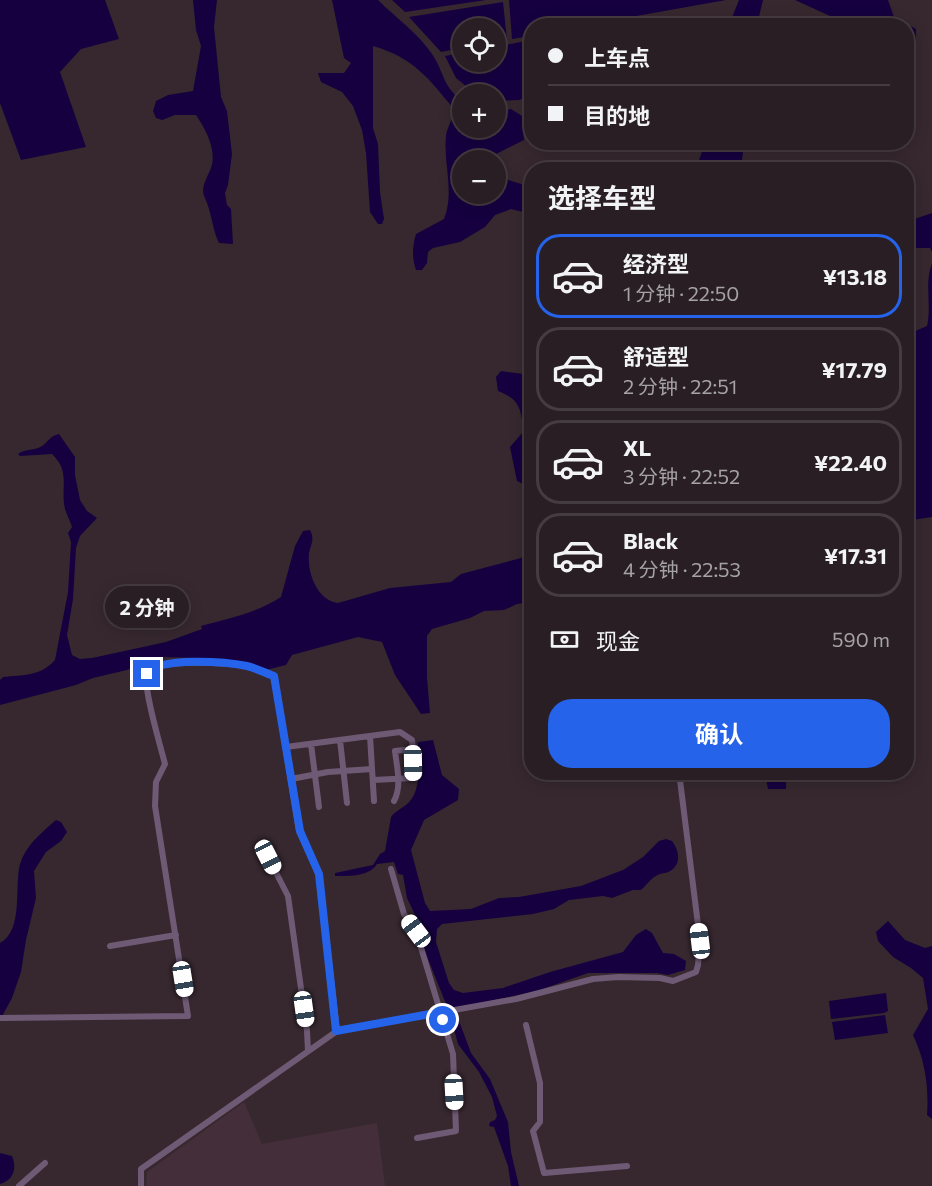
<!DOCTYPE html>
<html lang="zh">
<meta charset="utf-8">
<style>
body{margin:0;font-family:Commissioner,"Noto Sans SC",sans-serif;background:#352b30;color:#f1f3f6;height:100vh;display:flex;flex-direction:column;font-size:22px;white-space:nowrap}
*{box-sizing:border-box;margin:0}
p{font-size:20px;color:#a5a2a6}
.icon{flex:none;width:33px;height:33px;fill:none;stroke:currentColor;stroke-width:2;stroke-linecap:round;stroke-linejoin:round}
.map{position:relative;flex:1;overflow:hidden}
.panel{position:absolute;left:524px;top:162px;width:390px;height:618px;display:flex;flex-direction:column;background:#291e23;border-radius:24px;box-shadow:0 3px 15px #0003,0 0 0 2px #453c41}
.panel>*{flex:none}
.top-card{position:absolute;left:524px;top:18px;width:390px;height:132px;border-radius:24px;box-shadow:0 3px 15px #0003,0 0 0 2px #453c41;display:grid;align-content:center;height:132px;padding:0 24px;background:#291e23}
.tools{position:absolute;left:452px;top:18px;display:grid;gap:12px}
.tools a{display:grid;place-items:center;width:54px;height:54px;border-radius:50%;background:#291e23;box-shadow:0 3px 15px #0003,0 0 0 2px #453c41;font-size:30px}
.end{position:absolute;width:27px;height:27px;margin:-14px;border:8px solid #2563eb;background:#fff;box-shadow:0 0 0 3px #fff}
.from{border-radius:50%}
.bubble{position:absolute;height:42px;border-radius:21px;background:#291e23;box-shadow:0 3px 15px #0003,0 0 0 2px #453c41;font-size:20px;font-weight:700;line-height:42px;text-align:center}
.car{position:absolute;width:18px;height:36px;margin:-18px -9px;border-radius:8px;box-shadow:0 0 4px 2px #0007;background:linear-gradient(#fff 24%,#345 0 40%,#fff 0 76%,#345 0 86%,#fff 0)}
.top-card b{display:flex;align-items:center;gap:21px;height:57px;font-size:22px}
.top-card b+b{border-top:2px solid #453c41}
.top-card i{width:15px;height:15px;background:#f1f3f6}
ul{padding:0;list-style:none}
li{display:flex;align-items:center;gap:18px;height:84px;margin:0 12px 9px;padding:0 12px;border:3px solid #453c41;border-radius:24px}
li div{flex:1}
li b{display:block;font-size:22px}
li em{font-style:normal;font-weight:700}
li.on{border-color:#2563eb}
li>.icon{width:54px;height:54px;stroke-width:1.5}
h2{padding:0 24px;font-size:27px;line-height:72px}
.pay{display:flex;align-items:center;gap:15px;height:66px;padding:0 24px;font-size:22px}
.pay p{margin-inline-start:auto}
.cta{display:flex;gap:12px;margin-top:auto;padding:12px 24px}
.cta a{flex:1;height:69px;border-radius:24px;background:#2563eb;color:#fff;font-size:24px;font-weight:700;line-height:69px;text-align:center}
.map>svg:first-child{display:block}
.built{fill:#442e39}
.water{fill:#160040}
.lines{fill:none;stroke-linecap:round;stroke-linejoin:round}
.minor{stroke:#6f5a75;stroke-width:6}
.route{stroke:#2563eb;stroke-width:8}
</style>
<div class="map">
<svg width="932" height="1186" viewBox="0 0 932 1186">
<rect width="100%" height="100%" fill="#37282f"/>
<path class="built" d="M244,1102L262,1144L377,1123L385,1186H146L147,1172Z"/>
<path class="water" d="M0,0H105L119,39L81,49L60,72L86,147L21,160L0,103Z
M193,0H217L214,27L221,97L227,111L232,154L228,185L225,193L227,205L231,209L233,244L219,243C213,231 212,216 207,203C205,198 203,195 203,190C204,181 208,176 211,168C217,150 206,130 196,115H175L162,120L156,118L153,111L156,101L168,95L193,91L201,46L196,30Z
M332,0H378C396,18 418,33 432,54C445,73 441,84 462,101V128H495V113L511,109L522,116L524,140L484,160H462V194H495V176L531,187V214L511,209L495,215L485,227L460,242L433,248L428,252L427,263L422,270H416C412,258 412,247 416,234L444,219C455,191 443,164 446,136C447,126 454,119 454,109C428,78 414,58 373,46V128L378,144L380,192L384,219L382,224H378L370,212L366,153L362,130L353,106L342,92L321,82L318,73H344L351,63L344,58Z
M392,0H486L405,12Z
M509,0H726L586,25L531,26V36L512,39Z
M739,0H763L757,25H729Z
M795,0H888L894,17L916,29V48L906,47V26L862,25L857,21L830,16Z
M503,2L507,40L495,42V28H462V48L441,52L409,17Z
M665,16L666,25H611Z
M531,40V96L519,100L495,101V94H476L456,78L445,56L462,53V62H495V47Z
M705,143H744L741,169H699L698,163Z
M932,213V252L930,248H916L906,251V222Z
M932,263V517L906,521V335L927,326C932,305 924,284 932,263Z
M501,371L531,375V602L517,604L504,610L484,611L470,618L432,629L427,636V678L430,713L421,714L395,675L382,642L358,637L292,655L286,665L266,670L249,664L197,658L160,657L127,670L93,678L76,685L0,705V680L3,677C23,675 41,676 55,660L68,592L71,542L68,533L72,527C70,520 67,516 65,509C60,488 71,472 52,454L20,456L18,454C26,448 35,451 42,446C49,441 50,436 59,434L75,457V475L80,500L87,511L97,518L80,536L76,548L73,599L67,635L72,655L80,659L92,658L166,642L202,629L201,626C230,618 256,613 281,597L295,546L303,531L310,530C315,539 311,544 309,553C307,573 317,600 338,603L390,588L451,582L461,574L521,558L525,551L524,529L528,510L523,484L517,481L510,447L524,431C520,409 521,400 498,391L496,377Z
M433,740L442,775L459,789L458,800L424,820L411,850L425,903L430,911L471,909L499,898L519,897L581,886L623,870L643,857L659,841L666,839L672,841C679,850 682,864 670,871C665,874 659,873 656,876C650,879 646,886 641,890H633L612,898L603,896L569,900L554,909L533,914L442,924L437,929L436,942L449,983L454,990L463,993L503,988L550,972L623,952L636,935L646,929L652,933L663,953L674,954L686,961L685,970L668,975L657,973H588L537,991L456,1008V1013L471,1053L490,1079L508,1122L511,1152L519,1186H511L508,1166L494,1127L489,1126L490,1122L495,1120L497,1116L492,1097L479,1072L458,1044L450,1014L426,954L419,933L418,921L407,898L403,875L398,874L394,862L377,864C369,877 348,876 335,876V873L373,865L380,854L385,851L391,817C396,810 404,808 410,801C422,787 418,760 418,742Z
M765,773H786V789H768Z
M56,820L61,822L67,832L61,841L46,852L34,871L36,898L26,940L21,972L12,998L0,1020V943C24,930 14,886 20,864C26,845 41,833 56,820Z
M888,921L905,940L925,948L932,946V1119L927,1115C929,1087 925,1060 913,1035L928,1009L923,978L911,968L893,957L878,941L876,932Z
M886,993L888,1011L884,1013L831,1019L829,1001Z
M885,1015L888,1033L835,1040L832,1022Z
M0,1153L12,1156C17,1168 14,1180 0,1184Z"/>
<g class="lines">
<path class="minor" d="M370,736L374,801
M340,740L347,803
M311,744L319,807
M286,747L400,732L412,740L413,749
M291,779L328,772L372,769
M373,780L413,778V749L395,751C397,768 402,786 394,801
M268,857L288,896L307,1031L308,1051
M391,869L404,914L416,931L453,1054L456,1131L417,1138
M110,946L176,935
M0,1018L188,1016L155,806L156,782L165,764C161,748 142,685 147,673C155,658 232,663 248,666C257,668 265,673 274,676L299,831L319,874L337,1031
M526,1025L540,1083V1122L533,1131L544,1173L627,1166
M19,1186L45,1163
M141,1186V1169L337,1031L516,999L593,979L618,977L660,978L673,981L696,972L698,965L700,941L679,772"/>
</g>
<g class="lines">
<path class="route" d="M147,674C159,656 227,662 247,666C256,668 265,673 274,676L300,831L319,874L336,1031L441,1012L443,1020"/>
</g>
</svg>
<div class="tools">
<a><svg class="icon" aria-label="locate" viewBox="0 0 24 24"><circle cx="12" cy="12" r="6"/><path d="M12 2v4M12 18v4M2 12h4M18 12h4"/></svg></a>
<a>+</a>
<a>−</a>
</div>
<i class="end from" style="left:443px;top:1020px"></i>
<i class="end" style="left:147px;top:674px"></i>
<div class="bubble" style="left:105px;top:586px;width:84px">2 分钟</div>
<i class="car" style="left:413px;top:763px;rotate:179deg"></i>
<i class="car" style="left:268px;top:857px;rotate:153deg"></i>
<i class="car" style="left:416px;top:931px;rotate:323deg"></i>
<i class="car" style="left:700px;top:941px;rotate:353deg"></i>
<i class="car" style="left:183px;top:979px;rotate:171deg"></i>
<i class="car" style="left:304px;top:1009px;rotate:172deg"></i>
<i class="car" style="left:454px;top:1092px;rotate:177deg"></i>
<div class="top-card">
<b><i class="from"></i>上车点</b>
<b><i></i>目的地</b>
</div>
<section class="panel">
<h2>选择车型</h2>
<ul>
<li class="on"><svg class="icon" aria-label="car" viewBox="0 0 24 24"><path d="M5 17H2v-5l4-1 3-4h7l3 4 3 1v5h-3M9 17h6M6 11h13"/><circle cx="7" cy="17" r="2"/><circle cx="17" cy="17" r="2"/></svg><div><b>经济型</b><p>1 分钟 · 22:50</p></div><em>¥13.18</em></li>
<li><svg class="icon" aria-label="car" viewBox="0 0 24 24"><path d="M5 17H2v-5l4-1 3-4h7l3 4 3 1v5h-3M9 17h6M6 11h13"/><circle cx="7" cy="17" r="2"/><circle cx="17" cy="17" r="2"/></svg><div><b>舒适型</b><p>2 分钟 · 22:51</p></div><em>¥17.79</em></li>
<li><svg class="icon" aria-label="car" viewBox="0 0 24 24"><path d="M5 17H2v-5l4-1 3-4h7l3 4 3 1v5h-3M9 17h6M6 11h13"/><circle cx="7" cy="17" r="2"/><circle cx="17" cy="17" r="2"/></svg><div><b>XL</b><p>3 分钟 · 22:52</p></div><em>¥22.40</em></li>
<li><svg class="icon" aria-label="car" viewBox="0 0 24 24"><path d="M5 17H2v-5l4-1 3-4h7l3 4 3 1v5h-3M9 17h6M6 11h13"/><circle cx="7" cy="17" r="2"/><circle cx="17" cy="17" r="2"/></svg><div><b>Black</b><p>4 分钟 · 22:53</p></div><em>¥17.31</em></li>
</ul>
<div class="pay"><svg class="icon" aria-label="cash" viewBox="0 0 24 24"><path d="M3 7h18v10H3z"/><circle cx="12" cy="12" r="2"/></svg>现金<p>590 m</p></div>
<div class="cta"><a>确认</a></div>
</section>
</div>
